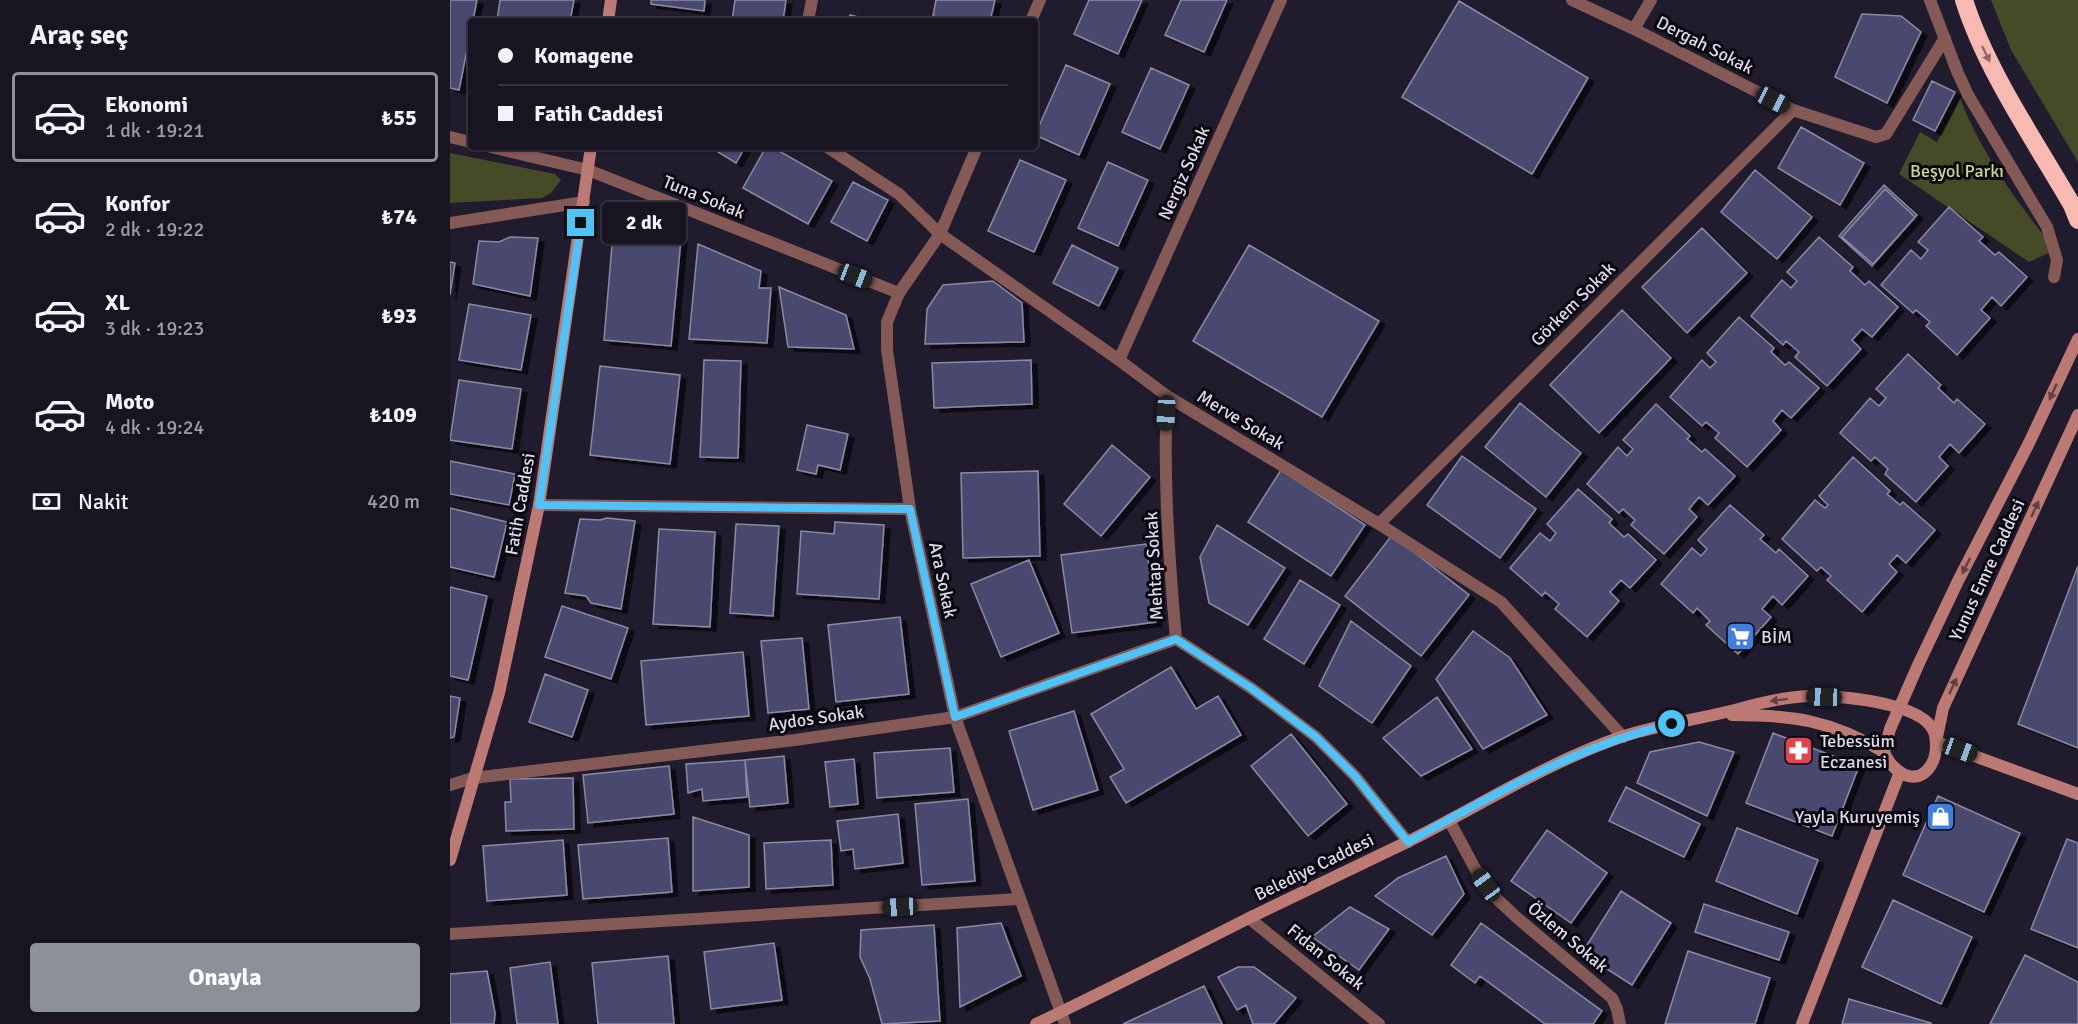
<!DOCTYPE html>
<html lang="tr">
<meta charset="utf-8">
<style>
body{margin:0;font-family:Signika,sans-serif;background:#221d2a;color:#f1f3f6;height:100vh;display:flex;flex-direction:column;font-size:22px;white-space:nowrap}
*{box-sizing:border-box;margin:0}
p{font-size:20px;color:#9f9ea5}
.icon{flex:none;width:33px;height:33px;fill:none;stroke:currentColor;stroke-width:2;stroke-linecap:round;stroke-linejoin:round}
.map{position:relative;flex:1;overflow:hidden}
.side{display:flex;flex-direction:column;background:#191422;width:450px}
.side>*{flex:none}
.banner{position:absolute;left:18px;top:18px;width:570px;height:132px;border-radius:6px;box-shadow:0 2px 4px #0004,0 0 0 2px #373340;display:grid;align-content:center;height:132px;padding:0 30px;background:#191422}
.end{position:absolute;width:27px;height:27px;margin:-14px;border:8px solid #4fc3f7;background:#111;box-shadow:0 0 0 3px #111}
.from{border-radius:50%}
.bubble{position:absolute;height:42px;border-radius:6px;background:#191422;box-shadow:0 2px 4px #0004,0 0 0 2px #373340;font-size:20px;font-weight:800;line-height:42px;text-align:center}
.car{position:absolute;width:18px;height:36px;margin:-18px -9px;border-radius:8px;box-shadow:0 0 4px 2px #0007;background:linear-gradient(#222 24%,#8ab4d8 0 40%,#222 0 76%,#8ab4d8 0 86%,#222 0)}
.banner b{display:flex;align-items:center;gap:21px;height:57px;font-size:22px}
.banner b+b{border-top:2px solid #373340}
.banner i{width:15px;height:15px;background:#f1f3f6}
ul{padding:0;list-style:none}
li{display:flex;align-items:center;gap:18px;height:90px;margin:0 12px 9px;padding:0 18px;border:3px solid transparent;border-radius:6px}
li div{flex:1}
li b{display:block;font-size:22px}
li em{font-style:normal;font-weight:800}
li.active{border-color:#8c9099}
li>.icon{width:54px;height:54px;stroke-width:1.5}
h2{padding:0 30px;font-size:27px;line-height:72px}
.pay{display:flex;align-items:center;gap:15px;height:66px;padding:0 30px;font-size:22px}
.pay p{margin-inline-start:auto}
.action{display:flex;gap:12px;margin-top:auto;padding:12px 30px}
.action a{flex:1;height:69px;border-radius:6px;background:#8c9099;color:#fff;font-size:24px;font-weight:800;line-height:69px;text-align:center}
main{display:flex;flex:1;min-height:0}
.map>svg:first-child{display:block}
.green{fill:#474a26}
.building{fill:#4a4870;stroke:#8a8aa2;stroke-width:1.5;filter:url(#shadow)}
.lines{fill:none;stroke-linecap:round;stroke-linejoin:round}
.street{stroke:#845956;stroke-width:12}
.secondary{stroke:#bd7a74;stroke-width:12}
.highway{stroke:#f9b9b3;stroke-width:18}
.oneway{fill:#8d6969}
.oneway2{fill:#634042}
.route{stroke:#4fc3f7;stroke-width:8}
.labels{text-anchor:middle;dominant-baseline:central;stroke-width:6;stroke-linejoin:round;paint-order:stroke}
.street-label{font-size:18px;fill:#dedae8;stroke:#09070f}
.park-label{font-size:18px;fill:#cfd68c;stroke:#09070f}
.poi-label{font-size:18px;fill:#dedae8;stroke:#09070f;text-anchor:start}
</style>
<main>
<section class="side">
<h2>Araç seç</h2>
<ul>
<li class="active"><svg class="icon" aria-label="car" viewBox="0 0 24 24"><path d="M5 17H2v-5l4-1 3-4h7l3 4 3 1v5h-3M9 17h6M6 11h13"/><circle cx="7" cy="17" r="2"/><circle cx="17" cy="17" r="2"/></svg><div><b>Ekonomi</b><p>1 dk · 19:21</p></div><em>₺55</em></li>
<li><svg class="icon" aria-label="car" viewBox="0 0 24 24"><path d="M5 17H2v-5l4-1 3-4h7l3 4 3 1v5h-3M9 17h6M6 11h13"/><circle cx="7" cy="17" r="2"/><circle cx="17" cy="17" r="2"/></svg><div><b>Konfor</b><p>2 dk · 19:22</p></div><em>₺74</em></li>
<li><svg class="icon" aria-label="car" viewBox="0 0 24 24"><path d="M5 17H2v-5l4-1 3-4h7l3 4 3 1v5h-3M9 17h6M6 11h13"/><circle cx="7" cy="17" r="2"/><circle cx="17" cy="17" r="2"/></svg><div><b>XL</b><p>3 dk · 19:23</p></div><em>₺93</em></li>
<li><svg class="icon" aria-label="car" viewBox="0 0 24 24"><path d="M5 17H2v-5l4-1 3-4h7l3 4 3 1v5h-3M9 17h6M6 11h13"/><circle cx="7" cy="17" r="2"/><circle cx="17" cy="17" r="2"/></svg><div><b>Moto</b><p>4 dk · 19:24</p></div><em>₺109</em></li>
</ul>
<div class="pay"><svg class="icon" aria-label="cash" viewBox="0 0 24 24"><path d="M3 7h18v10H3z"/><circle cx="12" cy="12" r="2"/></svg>Nakit<p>420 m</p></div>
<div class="action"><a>Onayla</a></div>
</section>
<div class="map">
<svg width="1628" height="1024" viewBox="0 0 1628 1024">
<defs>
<filter id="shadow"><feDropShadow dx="6" dy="4" stdDeviation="0" flood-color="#0009"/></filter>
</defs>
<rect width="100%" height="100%" fill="#211b2e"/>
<path class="green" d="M1541,0H1628V162L1561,50Z
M1510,98C1531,153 1565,199 1601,245L1603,251L1579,262L1449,174L1470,132L1487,142Z
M0,153L105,174L111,180L101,193L92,198L0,203Z"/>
<path class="building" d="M0,0H27L9,90L0,88Z
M50,0H124L120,21H47Z
M201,0H255L254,11L201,4Z
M285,0H336L333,21H282Z
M486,0H545L540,21H505L483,16Z
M639,0H692L668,54L624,34Z
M731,0H777L754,52L715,35Z
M1009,1L1138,78L1082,174L952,97Z
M1412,14L1451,16L1471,32L1437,103L1385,77Z
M400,15L425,21H399Z
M616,65L660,84L629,155L585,135Z
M701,68L739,85L710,149L672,132Z
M1482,81L1505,92L1485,131L1463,120Z
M1351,127L1414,163L1390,205L1328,168Z
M260,147H295L286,163Z
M316,147H322L382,181L358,224L293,188Z
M570,160L616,180L584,252L538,231Z
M658,162L698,180L668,246L628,228Z
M1305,170L1362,217L1327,259L1271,212Z
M403,182L438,200L417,241L381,222Z
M1434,185L1467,215L1422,266L1389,236Z
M1435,189L1465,217L1423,264L1392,237Z
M1499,207L1533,237L1529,241L1545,255L1549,252L1577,277L1551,306L1542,297L1531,310L1540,318L1507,355L1476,326L1480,322L1466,310L1463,313L1431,285L1461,250L1471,259L1478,250L1468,242Z
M1252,228L1297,273L1237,333L1192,287Z
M163,233L231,239L221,346L154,340Z
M60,237L88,238L80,296L23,284L29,241L49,242Z
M1369,237L1403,267L1400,271L1415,285L1419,281L1448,307L1422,337L1412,329L1402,340L1411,349L1377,386L1345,357L1349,352L1336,341L1333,345L1301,316L1332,280L1341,288L1347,281L1337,272Z
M248,244L311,271L309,288H321L317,343L239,339Z
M622,245L668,268L649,306L603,283Z
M799,245L929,321L872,417L743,341Z
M0,262L5,263L0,295Z
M543,281L572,303L574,342L475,344L477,309L493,285Z
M329,287L396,315L404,349L338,347Z
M19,304L81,315L71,370L9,360Z
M1172,310L1221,358L1149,433L1100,385Z
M1289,317L1324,348L1321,352L1335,365L1339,362L1369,388L1341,418L1332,410L1323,421L1331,430L1297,467L1265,438L1269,433L1256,422L1252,426L1220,397L1252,360L1260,368L1266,362L1257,353Z
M1458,354L1491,385L1488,388L1504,403L1507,399L1535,424L1509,453L1500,444L1489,457L1498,466L1466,502L1435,474L1438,469L1425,457L1421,461L1390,433L1420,398L1429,406L1436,398L1426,389Z
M254,360L291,361L288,458L250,457Z
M581,360L582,404L484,408L482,363Z
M150,366L230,375L220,464L140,455Z
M9,380L71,389L62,449L0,440Z
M1070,403L1131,453L1096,497L1035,447Z
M1206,404L1240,436L1237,439L1252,452L1255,449L1285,476L1258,505L1249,497L1239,509L1247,517L1214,554L1181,525L1185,520L1173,509L1169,513L1137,484L1168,447L1177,456L1183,449L1173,440Z
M357,425L398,434L390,470L368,465L366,474L347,470Z
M662,445L700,477L651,536L614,504Z
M1012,456L1086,509L1050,558L977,505Z
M1403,457L1440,491L1437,494L1450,505L1453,502L1485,530L1456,563L1447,555L1439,564L1447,572L1412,612L1377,580L1381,576L1371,567L1367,571L1332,539L1365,500L1375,508L1378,505L1369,496Z
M0,461L65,474L59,505L0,494Z
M831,470L915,525L881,576L798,522Z
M588,471L590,556L513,558L511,473Z
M1128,489L1162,519L1159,523L1174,537L1178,534L1206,560L1180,588L1171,580L1160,592L1169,601L1137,637L1105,609L1109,604L1095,592L1092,596L1060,568L1090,533L1100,541L1106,533L1097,524Z
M1280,505L1314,535L1310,539L1326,553L1329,549L1358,576L1332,605L1323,596L1312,609L1321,617L1288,654L1256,625L1260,621L1247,608L1243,613L1211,584L1242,548L1251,556L1257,549L1248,540Z
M0,508L57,522L44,577L0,567Z
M157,518L185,521L171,609L141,603L136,596L115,593L130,519L150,520Z
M385,522L434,525L429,599L347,594L351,531L384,534Z
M286,524L329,526L323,616L280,613Z
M767,525L835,568L798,625L759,603L750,557Z
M209,529L265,532L260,627L203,624Z
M942,535L1019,595L971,656L895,596Z
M696,544L706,622L622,633L611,555Z
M579,560L609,633L551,657L521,584Z
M1628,566V748L1568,724Z
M850,580L890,605L854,664L814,639Z
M0,587L37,596L18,680L0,676Z
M112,606L178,628L161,679L95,657Z
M450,617L459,694L386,702L378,625Z
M901,621L961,666L922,723L869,686Z
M1023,631L1060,658L1097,715L1033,749L986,679Z
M352,638L359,709L318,713L311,641Z
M293,652L299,716L196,725L191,661Z
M721,667L746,709L768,696L791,735L676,803L660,777L674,769L641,714Z
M95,674L138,690L122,737L79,722Z
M0,696L10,698L4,737L0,738Z
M987,697L1022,749L971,776L933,738Z
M624,711L648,790L583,810L559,731Z
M1323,733L1409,766L1382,836L1296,803Z
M841,734L897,804L858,836L801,766Z
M1249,742L1284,752L1257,816L1187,783L1200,752Z
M500,748L504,792L427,798L424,753Z
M334,756L338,803L300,807L295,760Z
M404,759L408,804L380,807L375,762Z
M295,760L297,797L253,801L252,789L238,793L236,764Z
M219,766L224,814L138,823L133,775Z
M123,778L124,829L56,831L55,802H61L60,779Z
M1176,787L1250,824L1234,857L1159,821Z
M1488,796L1570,833L1534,912L1453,875Z
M518,799L525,881L472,885L465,804Z
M448,814L453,863L405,869L403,849L391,851L387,821Z
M243,817L299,835V887L243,891Z
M1287,828L1368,860L1347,914L1266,881Z
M1097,830L1157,873L1121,923L1061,881Z
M218,838L222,892L133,899L128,845Z
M1617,839L1628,843V948L1581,929Z
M113,840L117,895L37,901L33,846Z
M381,840L383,885L316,889L314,843Z
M996,856L1014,894L982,935L925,896L948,878Z
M1171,891L1221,923L1182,985L1132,953Z
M1443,900L1522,937L1491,1004L1412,967Z
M1254,904L1339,932L1329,960L1245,932Z
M900,907L939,929L909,970L862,937Z
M551,923L571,976L510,1007L507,928Z
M1031,923L1152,1011L1143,1024H1095L1030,976L1025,983L1001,965Z
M484,925L490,1021L432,1024L420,979L410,957L411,930Z
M324,943L332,1000L261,1009L254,952Z
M1238,951L1320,978L1305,1024H1215Z
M1575,955L1628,982V1024H1540Z
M218,956L224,1024H148L142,963Z
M100,962L108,1024H67L60,968Z
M788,967H804L846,998L824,1024H803L796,1005L787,1010L768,977Z
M37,971L45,1013L44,1024H0V974Z
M754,986L772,1024H673Z
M1399,999L1481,1023V1024H1392Z"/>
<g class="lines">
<path class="street" d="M1122,0L1184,29L1343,110L1426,137L1436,134L1495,38
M1480,0L1507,71L1518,95L1597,227L1607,260L1604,277
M358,21L362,0
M581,21L590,0
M1184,29L1201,0
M0,137L21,142
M41,147L138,170L449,293
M377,147L449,194L490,234L669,360L717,396L929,524L1051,602L1173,737
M527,147L490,234L449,293L437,322V350L460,509L505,717L615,1024
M0,223L134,202
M669,360L831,0
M717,396C713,477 719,559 726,639L801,688L866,737L905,776L958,842
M89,505L460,509
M929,524L1343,110
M0,785L23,778L345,740L505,717L726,639
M999,820L1028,874L1044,896L1065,916L1162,998L1167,1009L1170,1024
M799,918L929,1024
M0,934L569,899"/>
<path class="secondary" d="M158,21L161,0
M1628,415L1493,708L1486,742L1628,794
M1282,715C1342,715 1381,720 1434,752
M0,860L49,693L89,505L141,147
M586,1024C657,990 728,954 799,918C851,893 903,868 955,843C1028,807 1097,762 1174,736C1210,725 1248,719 1285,710C1309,703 1334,697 1359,696C1387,695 1473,702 1484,732C1486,737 1486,743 1486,748C1485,764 1474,782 1455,775C1445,770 1438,762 1434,752L1440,729L1469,663L1508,581L1579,443L1628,339
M1352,1024L1450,772"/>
<path class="highway" d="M1514,0C1536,70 1585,141 1622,205L1628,220"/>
</g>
<defs><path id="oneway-solid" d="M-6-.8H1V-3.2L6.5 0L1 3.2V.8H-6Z" transform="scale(1.5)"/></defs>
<use class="oneway" href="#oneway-solid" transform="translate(1536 54) rotate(64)"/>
<g class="oneway2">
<use href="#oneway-solid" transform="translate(1603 392) rotate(115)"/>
<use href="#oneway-solid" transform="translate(1585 509) rotate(-65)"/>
<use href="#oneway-solid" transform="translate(1516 566) rotate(117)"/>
<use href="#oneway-solid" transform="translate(1503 686) rotate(-65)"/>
<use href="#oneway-solid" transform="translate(1329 700) rotate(173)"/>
</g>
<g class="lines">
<path class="route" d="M131,223L89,505L460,509L505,717L726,639L801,688L866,737L905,776L958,842C1042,796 1128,745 1222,724"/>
</g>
<defs>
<symbol id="supermarket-square" viewBox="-11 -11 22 22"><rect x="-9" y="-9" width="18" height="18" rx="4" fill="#3f7fe0" stroke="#09070f"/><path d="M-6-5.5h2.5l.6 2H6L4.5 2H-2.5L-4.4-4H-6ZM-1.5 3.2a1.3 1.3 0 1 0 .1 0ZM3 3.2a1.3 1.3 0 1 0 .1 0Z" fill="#fff"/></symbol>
<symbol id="pharmacy-square" viewBox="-11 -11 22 22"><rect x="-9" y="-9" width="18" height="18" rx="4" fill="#e0444e" stroke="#09070f"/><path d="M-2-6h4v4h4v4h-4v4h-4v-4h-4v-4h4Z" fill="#fff"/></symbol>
<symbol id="shop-square" viewBox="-11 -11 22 22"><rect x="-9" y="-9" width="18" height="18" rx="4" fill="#3f7fe0" stroke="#09070f"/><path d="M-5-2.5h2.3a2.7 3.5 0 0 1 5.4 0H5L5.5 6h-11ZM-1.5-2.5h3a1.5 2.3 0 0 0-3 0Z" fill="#fff"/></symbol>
</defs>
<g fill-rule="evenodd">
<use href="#supermarket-square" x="1274" y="620" width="33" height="33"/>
<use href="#pharmacy-square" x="1332" y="734" width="33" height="33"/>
<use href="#shop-square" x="1474" y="800" width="33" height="33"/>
</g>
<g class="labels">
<g class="street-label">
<text transform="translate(1255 45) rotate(27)">Dergah Sokak</text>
<text transform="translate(734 173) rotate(-66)">Nergiz Sokak</text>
<text transform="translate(254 197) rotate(22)">Tuna Sokak</text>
<text transform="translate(1123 304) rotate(-45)">Görkem Sokak</text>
<text transform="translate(791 420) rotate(31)">Merve Sokak</text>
<text transform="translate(70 504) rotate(-80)">Fatih Caddesi</text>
<text transform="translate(704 566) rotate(-93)">Mehtap Sokak</text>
<text transform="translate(1537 570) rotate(-65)">Yunus Emre Caddesi</text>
<text transform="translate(493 580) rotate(78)">Ara Sokak</text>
<text transform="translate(366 718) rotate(-8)">Aydos Sokak</text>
<text transform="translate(864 867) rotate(-26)">Belediye Caddesi</text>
<text transform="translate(1118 937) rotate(40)">Özlem Sokak</text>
<text transform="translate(876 957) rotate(39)">Fidan Sokak</text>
</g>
<g class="park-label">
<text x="1507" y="171">Beşyol Parkı</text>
</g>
<g class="poi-label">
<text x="1311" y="637">BİM</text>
<text x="1370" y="741">Tebessüm<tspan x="1370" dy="21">Eczanesi</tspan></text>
<text x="1470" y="817" text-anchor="end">Yayla Kuruyemiş</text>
</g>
</g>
</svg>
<i class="end from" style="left:1222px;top:724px"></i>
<i class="end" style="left:131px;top:223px"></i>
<div class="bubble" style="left:152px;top:202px;width:84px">2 dk</div>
<i class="car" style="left:1323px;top:100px;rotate:117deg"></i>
<i class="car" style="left:405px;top:276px;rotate:111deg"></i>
<i class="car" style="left:716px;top:413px;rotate:183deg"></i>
<i class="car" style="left:1374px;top:697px;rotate:272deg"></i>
<i class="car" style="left:1510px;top:750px;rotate:110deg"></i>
<i class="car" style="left:1036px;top:885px;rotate:324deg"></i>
<i class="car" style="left:450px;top:907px;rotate:267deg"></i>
<div class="banner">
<b><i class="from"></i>Komagene</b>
<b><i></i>Fatih Caddesi</b>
</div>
</div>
</main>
